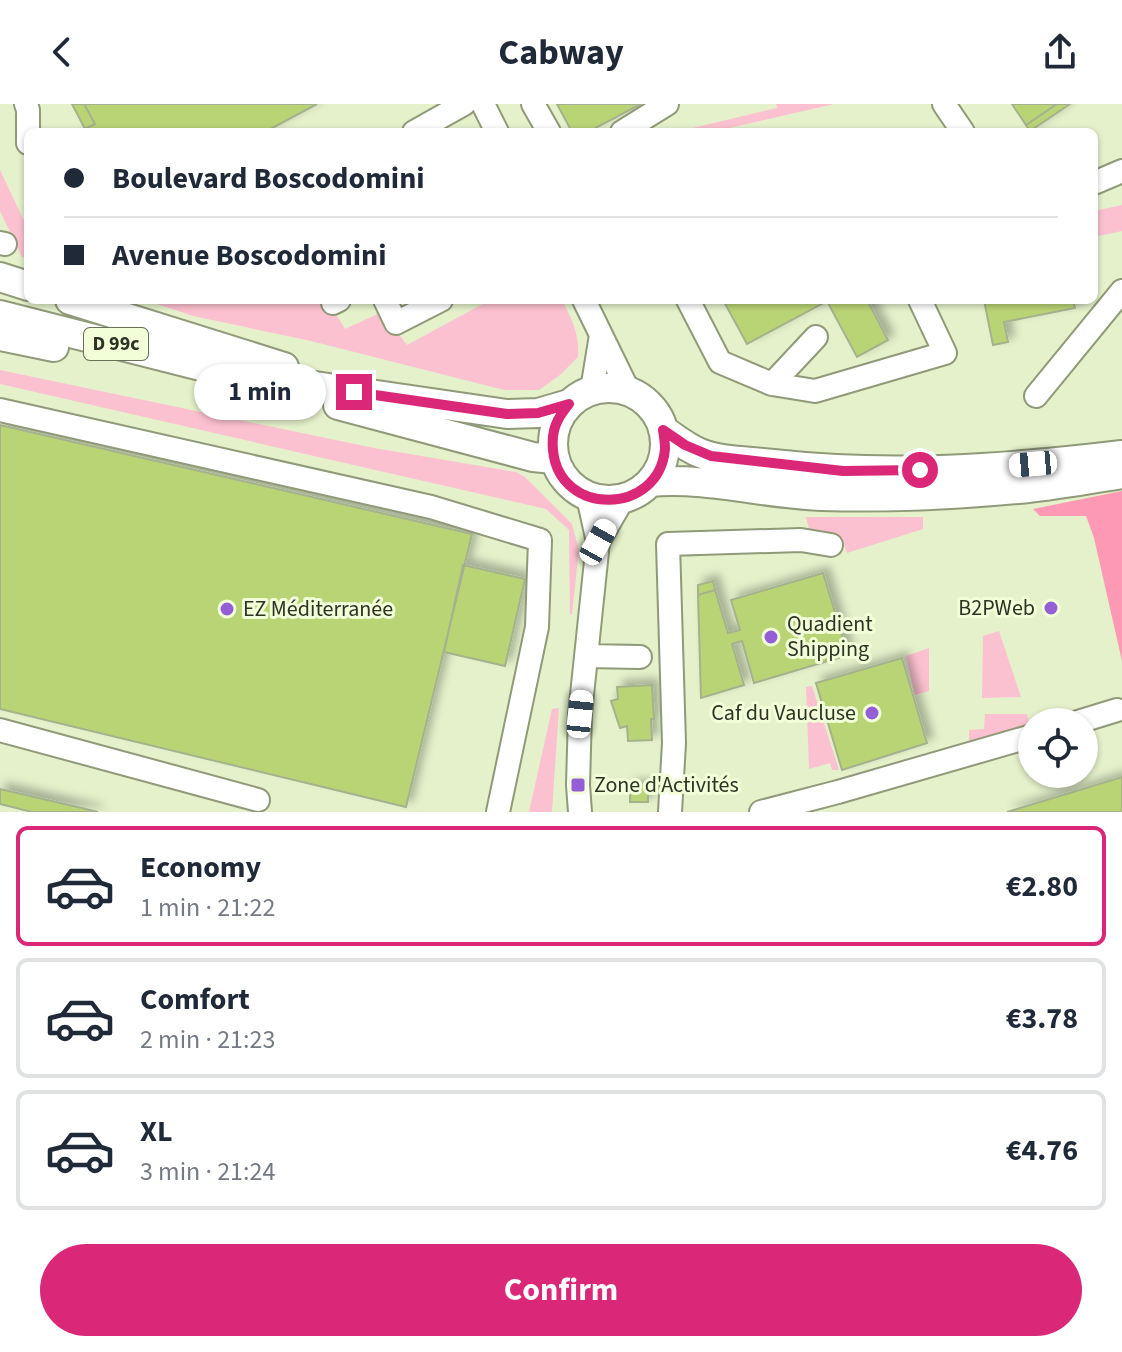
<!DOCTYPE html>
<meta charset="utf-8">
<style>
body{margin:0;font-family:"Source Sans 3",sans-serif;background:#f2f2f3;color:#1f2937;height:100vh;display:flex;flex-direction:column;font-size:30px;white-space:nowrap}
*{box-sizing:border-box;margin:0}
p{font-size:26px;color:#747a83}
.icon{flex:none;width:44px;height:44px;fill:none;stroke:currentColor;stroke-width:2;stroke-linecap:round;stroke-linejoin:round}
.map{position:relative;height:708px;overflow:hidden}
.details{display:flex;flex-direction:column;background:#fff;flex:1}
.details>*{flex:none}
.guide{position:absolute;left:24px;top:24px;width:1074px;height:176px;border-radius:12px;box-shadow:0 2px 6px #0004;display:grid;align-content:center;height:176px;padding:0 40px;background:#fff}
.tools{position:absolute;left:1018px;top:604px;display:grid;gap:16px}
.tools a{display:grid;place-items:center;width:80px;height:80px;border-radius:50%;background:#fff;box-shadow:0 2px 6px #0004;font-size:40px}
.end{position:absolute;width:36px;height:36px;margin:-18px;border:10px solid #db2777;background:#fff;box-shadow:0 0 0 4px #fff}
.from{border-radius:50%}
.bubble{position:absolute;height:56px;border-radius:28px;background:#fff;box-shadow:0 2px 6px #0004;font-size:26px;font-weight:700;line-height:56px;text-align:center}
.car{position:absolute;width:24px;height:48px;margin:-24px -12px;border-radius:10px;box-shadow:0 0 6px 2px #0007;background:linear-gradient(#fff 24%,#345 0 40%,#fff 0 76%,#345 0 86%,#fff 0)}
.guide b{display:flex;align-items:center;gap:28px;height:76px;font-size:30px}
.guide b+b{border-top:2px solid #e0e1e3}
.guide i{width:20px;height:20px;background:#1f2937}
ul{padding:14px 0 0;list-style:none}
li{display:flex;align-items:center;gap:24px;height:120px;margin:0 16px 12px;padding:0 24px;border:4px solid #e0e1e3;border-radius:12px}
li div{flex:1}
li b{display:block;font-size:30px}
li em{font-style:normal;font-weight:700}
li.active{border-color:#db2777}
li>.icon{width:72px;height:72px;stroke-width:1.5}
.action{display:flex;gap:16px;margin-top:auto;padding:16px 40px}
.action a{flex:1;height:92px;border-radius:48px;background:#db2777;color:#fff;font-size:32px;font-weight:700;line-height:92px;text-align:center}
header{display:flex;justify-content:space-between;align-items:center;height:104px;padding:0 40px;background:#fff;font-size:36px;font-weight:700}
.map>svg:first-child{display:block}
.green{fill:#fcc1d0}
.forest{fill:#fe99b5}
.building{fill:#b9d475;stroke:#a6b18e;stroke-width:2;filter:url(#shadow)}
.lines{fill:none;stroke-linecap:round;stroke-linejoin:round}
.minor-casing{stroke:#8f9a78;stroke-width:26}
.major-casing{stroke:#8f9a78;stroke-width:32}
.minor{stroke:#fff;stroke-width:22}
.major{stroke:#fff;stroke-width:28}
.route{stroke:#db2777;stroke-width:10}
.poi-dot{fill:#945ed6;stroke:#f2fed8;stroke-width:3}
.labels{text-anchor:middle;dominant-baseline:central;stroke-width:6;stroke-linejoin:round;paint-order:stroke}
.shield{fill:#f2fed8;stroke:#69705b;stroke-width:2}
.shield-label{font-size:20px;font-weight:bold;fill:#2e3325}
.poi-label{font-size:22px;fill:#2e3325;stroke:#f2fed8;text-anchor:start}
</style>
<header><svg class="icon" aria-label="back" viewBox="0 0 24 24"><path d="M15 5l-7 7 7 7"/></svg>Cabway<svg class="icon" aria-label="share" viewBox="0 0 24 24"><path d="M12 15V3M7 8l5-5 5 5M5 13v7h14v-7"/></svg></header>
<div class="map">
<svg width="1122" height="708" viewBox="0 0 1122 708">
<defs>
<filter id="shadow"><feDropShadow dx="6" dy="-6" stdDeviation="4" flood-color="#0004"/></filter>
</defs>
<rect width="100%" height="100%" fill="#e4f1cb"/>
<path class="green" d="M776,0H834L712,28H676L777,4Z
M0,66L28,125V154L22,153L0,107Z
M1122,101V127L1094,133V107Z
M145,196H259L277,200L284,196H327L345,225L382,208L407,241L490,196H562C572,215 580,232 578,253L560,271L539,286H504L311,237L193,212Z
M0,266L374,344L516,368L525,373L572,420L579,446L572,510L570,511L569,426L546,405L0,280Z
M806,413H923V425L847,449L842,437L837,432L810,429Z
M999,527L1021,593L982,594L983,532Z
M929,544V587L915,591L906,552Z
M812,582L839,666H832L830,659L809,665L806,583Z
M559,604L552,708H529L552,605Z
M985,610H1027L1030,623L972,639L969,636V626L984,625Z"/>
<path class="forest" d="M1122,387V557L1094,434L1086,412H1040L1033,405Z"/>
<path class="building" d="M72,0H84L95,20L85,25Z
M84,0H317L265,28H79L95,20Z
M557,0H641L588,28H572Z
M1012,0H1057L1026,21Z
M1057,0H1070L1030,27L1026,21Z
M723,196H867L888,236L857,253L827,197L747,240Z
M984,196H1073L1075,204L1004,218L1008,238L993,241Z
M0,321L472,430L406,703L0,605Z
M463,461L525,475L505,562L444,548Z
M823,469L848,551L754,579L742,537L732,540L744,581L701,594L698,491L715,486L728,529L740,526L731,496Z
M713,477L715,486L698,491V481Z
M902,554L927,639L842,666L816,579Z
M652,581L654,615H651L652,636L628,637L627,622L620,624L611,597L618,595L617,583Z
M1122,673V708H1007Z
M630,682H648V698H630Z
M0,685L86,705L98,708H32L0,700Z"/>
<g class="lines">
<defs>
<path id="minor" d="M26,0L28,6V39
M483,0L497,28
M533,0L549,28
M944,0L963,28
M414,28L464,0
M622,28L667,0
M1094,79L1122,67
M0,139L5,140
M385,196L396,219L441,196
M584,196L629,288
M688,196L720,258L772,280L816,233
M333,199L339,196
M772,280L815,287L945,249L920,196
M592,286L601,231
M1036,292L1122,187
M0,306L431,403L540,436L537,523L498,708
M598,438L623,395
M586,552L640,553
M1078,618L1117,606
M0,626L258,696
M580,708L578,681L580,610L598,438L588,393
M670,708L674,639L668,440L801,436L831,441
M761,708L838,688L1032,632"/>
<path id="major" d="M0,173L28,182
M70,196L284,263
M0,211L232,270L507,310L538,309L569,300
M0,232L54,243
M553 340a56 56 0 1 1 112 0a56 56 0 1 1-112 0Z
M338,301L533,353L554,355
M663,326C675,334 687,344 700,349C722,358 749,357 773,360C889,373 1006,365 1122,351
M650,378C708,373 764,390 822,392C887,394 953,391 1018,385C1053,382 1088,375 1122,370"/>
</defs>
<use href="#minor" class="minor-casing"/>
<use href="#major" class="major-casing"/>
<use href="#minor" class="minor"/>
<use href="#major" class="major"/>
</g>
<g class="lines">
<path class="route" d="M354,288L507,310L538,309L569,300C565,305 561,310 558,316C553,325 552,336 553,346C559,413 659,412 665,345C665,339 664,332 663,326L685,341L711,352L843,367L920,366"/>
</g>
<g class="poi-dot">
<circle cx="1051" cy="504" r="8"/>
<circle cx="227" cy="505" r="8"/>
<circle cx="771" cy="533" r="8"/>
<circle cx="872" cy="609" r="8"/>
<rect x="570" y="673" width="16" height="16" rx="4"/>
</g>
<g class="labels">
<rect class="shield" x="84" y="224" width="64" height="32" rx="6"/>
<g class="shield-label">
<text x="116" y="240">D 99c</text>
</g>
<g class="poi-label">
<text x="1035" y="504" text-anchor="end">B2PWeb</text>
<text x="243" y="505">EZ Méditerranée</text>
<text x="787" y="520">Quadient<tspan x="787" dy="25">Shipping</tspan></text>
<text x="856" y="609" text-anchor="end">Caf du Vaucluse</text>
<text x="594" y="681">Zone d'Activités</text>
</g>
</g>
</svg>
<div class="tools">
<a><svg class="icon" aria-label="locate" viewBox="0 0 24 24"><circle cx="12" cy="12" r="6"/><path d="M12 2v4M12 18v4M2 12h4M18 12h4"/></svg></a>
</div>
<i class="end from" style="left:920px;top:366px"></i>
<i class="end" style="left:354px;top:288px"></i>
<div class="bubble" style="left:194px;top:260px;width:132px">1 min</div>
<i class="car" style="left:1033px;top:360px;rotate:265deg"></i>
<i class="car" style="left:598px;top:438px;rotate:29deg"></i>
<i class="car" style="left:580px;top:610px;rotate:6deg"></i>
<div class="guide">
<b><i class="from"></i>Boulevard Boscodomini</b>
<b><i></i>Avenue Boscodomini</b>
</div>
</div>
<section class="details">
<ul>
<li class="active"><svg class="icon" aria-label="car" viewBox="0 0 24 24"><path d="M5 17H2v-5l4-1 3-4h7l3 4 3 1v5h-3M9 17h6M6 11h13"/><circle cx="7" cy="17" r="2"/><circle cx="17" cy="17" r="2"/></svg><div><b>Economy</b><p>1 min · 21:22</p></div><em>€2.80</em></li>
<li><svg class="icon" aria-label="car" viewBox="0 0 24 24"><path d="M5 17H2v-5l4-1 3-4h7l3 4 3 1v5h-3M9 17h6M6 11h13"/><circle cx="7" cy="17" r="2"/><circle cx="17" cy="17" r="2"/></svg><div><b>Comfort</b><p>2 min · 21:23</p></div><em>€3.78</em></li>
<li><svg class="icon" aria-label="car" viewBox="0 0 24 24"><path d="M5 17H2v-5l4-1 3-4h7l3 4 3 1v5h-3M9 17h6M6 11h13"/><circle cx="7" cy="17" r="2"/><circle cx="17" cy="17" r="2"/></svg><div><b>XL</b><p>3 min · 21:24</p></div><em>€4.76</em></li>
</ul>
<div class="action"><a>Confirm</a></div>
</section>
